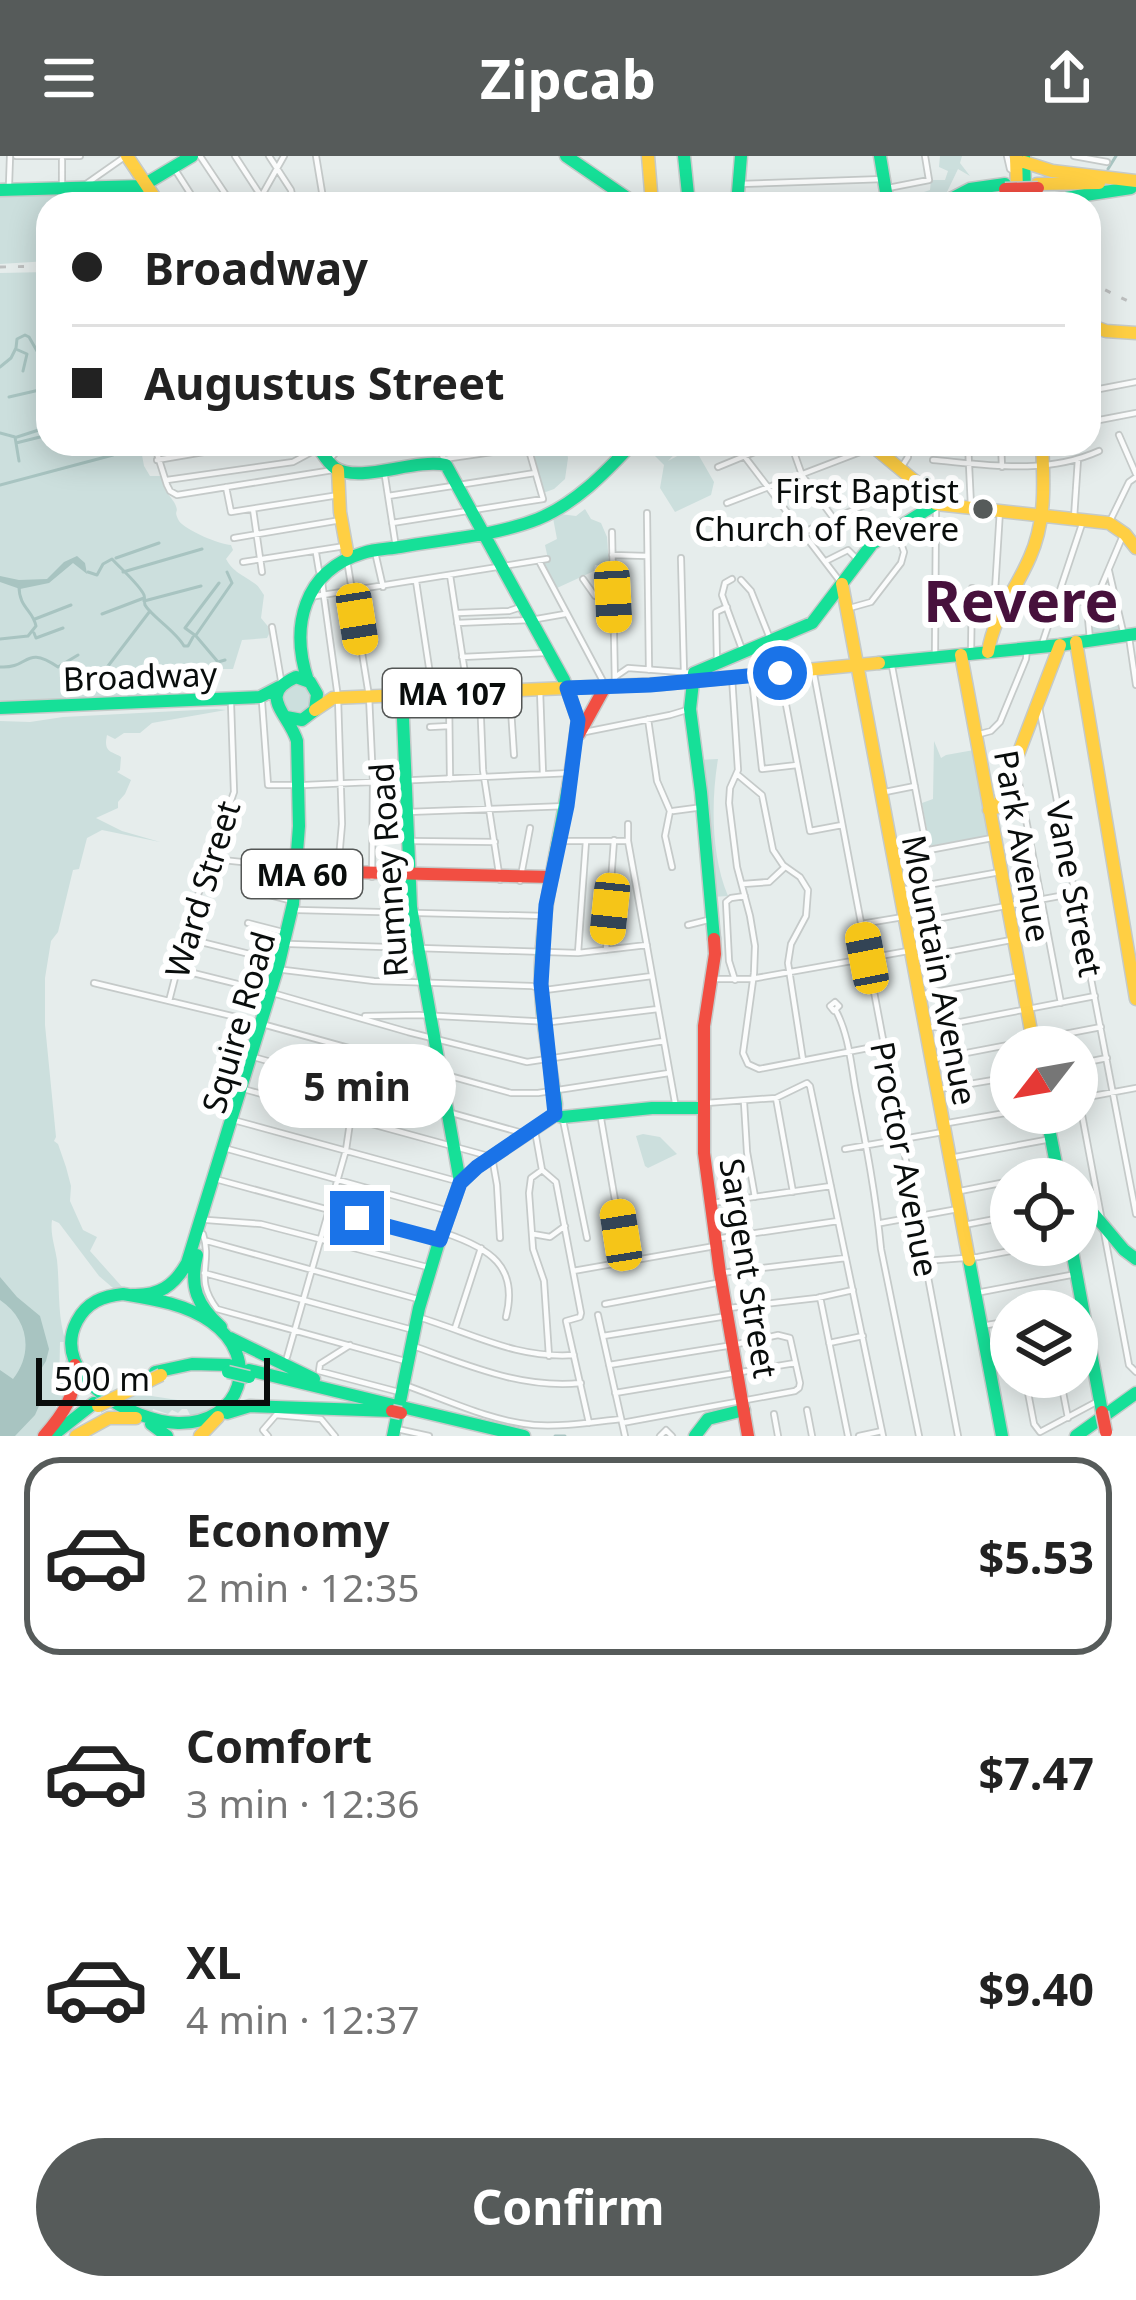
<!DOCTYPE html>
<meta charset="utf-8">
<style>
body{margin:0;font-family:"Noto Sans",sans-serif;background:#f2f2f2;color:#222;height:100vh;display:flex;flex-direction:column;font-size:45px;white-space:nowrap}
*{box-sizing:border-box;margin:0}
p{font-size:39px;color:#767676}
.icon{flex:none;width:66px;height:66px;fill:none;stroke:currentColor;stroke-width:2;stroke-linecap:round;stroke-linejoin:round}
.map{position:relative;height:1280px;overflow:hidden}
.side{display:flex;flex-direction:column;background:#fff;flex:1}
.side>*{flex:none}
.hud{position:absolute;left:36px;top:36px;width:1065px;height:264px;border-radius:36px;box-shadow:0 6px 30px #0003;display:grid;align-content:center;height:264px;padding:0 36px;background:#fff}
.needle{width:78px;rotate:239deg}
.buttons{position:absolute;left:990px;top:870px;display:grid;gap:24px}
.buttons a{display:grid;place-items:center;width:108px;height:108px;border-radius:50%;background:#fff;box-shadow:0 6px 30px #0003;font-size:60px}
.scale{position:absolute;left:36px;bottom:30px;width:234px;box-sizing:border-box;padding-left:12px;border:6px solid #090d0c;border-top:0;font-size:33px;line-height:42px;white-space:nowrap;color:#090d0c;-webkit-text-stroke:9px #fff;paint-order:stroke}
.end{position:absolute;width:54px;height:54px;margin:-27px;border:15px solid #1a73e8;background:#fff;box-shadow:0 0 0 6px #fff}
.from{border-radius:50%}
.bubble{position:absolute;height:84px;border-radius:42px;background:#fff;box-shadow:0 6px 30px #0003;font-size:39px;font-weight:700;line-height:84px;text-align:center}
.car{position:absolute;width:36px;height:72px;margin:-36px -18px;border-radius:15px;box-shadow:0 0 9px 3px #0007;background:linear-gradient(#f5c518 24%,#345 0 40%,#f5c518 0 76%,#345 0 86%,#f5c518 0)}
.hud b{display:flex;align-items:center;gap:42px;height:114px;font-size:45px}
.hud b+b{border-top:3px solid #e0e0e0}
.hud i{width:30px;height:30px;background:#222}
ul{padding:21px 0 0;list-style:none}
li{display:flex;align-items:center;gap:36px;height:198px;margin:0 24px 18px;padding:0 12px;border:6px solid transparent;border-radius:36px}
li div{flex:1}
li b{display:block;font-size:45px}
li em{font-style:normal;font-weight:700}
li.current{border-color:#565b5a}
li>.icon{width:108px;height:108px;stroke-width:1.5}
.cta{display:flex;gap:24px;margin-top:auto;padding:24px 36px}
.cta a{flex:1;height:138px;border-radius:72px;background:#565b5a;color:#fff;font-size:48px;font-weight:700;line-height:138px;text-align:center}
header{display:flex;justify-content:space-between;align-items:center;height:156px;padding:0 36px;background:#565b5a;color:#fff;font-size:54px;font-weight:700}
.map>svg:first-child{display:block}
.green{fill:#ccdfdd}
.water{fill:#a8c4c1}
.lines{fill:none;stroke-linecap:round;stroke-linejoin:round}
.stream{stroke:#a8c4c1;stroke-width:3}
.street-casing{stroke:#c5cac9;stroke-width:8}
.fast-casing{stroke:#c5cac9;stroke-width:15}
.slow-casing{stroke:#c5cac9;stroke-width:15}
.jam-casing{stroke:#c5cac9;stroke-width:15}
.street{stroke:#fbfcfc;stroke-width:4.5}
.fast{stroke:#16e098;stroke-width:12}
.slow{stroke:#ffcf43;stroke-width:12}
.jam{stroke:#f24e42;stroke-width:12}
.rail{stroke:#bdbfbf;stroke-width:3;stroke-dasharray:6 12;stroke-linecap:butt}
.fast-bridge-casing{stroke:#c5cac9;stroke-width:15;stroke-linecap:butt}
.slow-bridge-casing{stroke:#c5cac9;stroke-width:15;stroke-linecap:butt}
.jam-bridge-casing{stroke:#c5cac9;stroke-width:15;stroke-linecap:butt}
.fast-bridge{stroke:#16e098;stroke-width:12}
.slow-bridge{stroke:#ffcf43;stroke-width:12}
.jam-bridge{stroke:#f24e42;stroke-width:12}
.route{stroke:#1a73e8;stroke-width:15}
.poi-dot{fill:#565b5a;stroke:#fff;stroke-width:4.5}
.labels{text-anchor:middle;dominant-baseline:central;stroke-width:12;stroke-linejoin:round;paint-order:stroke}
.shield{fill:#fff;stroke:#535655;stroke-width:3}
.shield-label{font-size:30px;font-weight:bold;fill:#090d0c}
.poi-label{font-size:33px;fill:#090d0c;stroke:#fff;text-anchor:end}
.street-label{font-size:33px;fill:#090d0c;stroke:#fff}
.town-label{font-size:57px;font-weight:bold;fill:#47113c;stroke:#fff}
</style>
<header><svg class="icon" aria-label="menu" viewBox="0 0 24 24"><path d="M4 6h16M4 12h16M4 18h16"/></svg>Zipcab<svg class="icon" aria-label="share" viewBox="0 0 24 24"><path d="M12 15V3M7 8l5-5 5 5M5 13v7h14v-7"/></svg></header>
<div class="map">
<svg width="1136" height="1280" viewBox="0 0 1136 1280">
<rect width="100%" height="100%" fill="#e6edec"/>
<path class="green" d="M940,0H962L960,7L970,20L958,13L947,36L950,37L941,43L939,39L930,46L927,42L921,41L916,48L918,38L930,34L931,24H945L948,15L939,11Z
M83,36L85,48H48V105L0,108V38Z
M48,116V288H140L144,310L150,320H162C164,336 166,334 174,346C181,359 172,352 179,365C185,374 221,389 231,389L233,394L226,403C234,417 242,418 254,427C259,430 261,435 264,439L261,462L271,474L267,482L242,484L233,513H200L180,518L171,531V541L0,549V117Z
M553,288H560L566,292L568,302L565,323L554,333L543,337L532,295Z
M643,288H684L668,305L694,291L714,326L711,339L675,356L660,332L664,309Z
M585,353L591,363L601,367L607,381L609,409H595L594,415L557,432L544,408L548,403L545,389L557,383L553,362L560,358L576,360Z
M1110,449H1115L1120,475L1092,479V458L1096,450L1100,456L1110,454Z
M294,525L312,533V552L295,560L283,553C280,537 281,534 294,525Z
M216,553L226,554L152,567L140,577H124L115,583L107,579C103,597 112,595 121,601L120,614L117,616L131,624L125,638L118,646V652L96,662L122,675L160,686L102,674L87,682L79,713L73,714L58,776L51,785L45,822V869L56,981L54,985L58,988L66,1011L71,1030L70,1045L83,1074L97,1081L90,1095L124,1133L113,1132L99,1120L59,1067L52,1064C50,1078 55,1090 57,1104C60,1132 57,1160 66,1186H60L59,1231L66,1202C72,1221 71,1227 61,1244H58L51,1268L42,1280H0V565L30,566L63,561Z
M934,585L941,602L946,599L974,594L990,679L930,690L922,647L933,643Z
M718,603C711,645 711,700 728,740L712,741L698,604Z
M643,978L660,981L677,998L648,1012L645,1010L636,980Z
M132,1237L197,1247L227,1244L220,1255L191,1261L187,1253H182L178,1257L172,1254L168,1258L153,1253L152,1257L144,1256L124,1242Z"/>
<path class="water" d="M77,400L85,407L87,418L73,407L49,427L20,433L0,426V420L19,424L47,423L64,406Z
M0,1121L17,1141L40,1160L49,1193L46,1205L40,1215L42,1243L35,1259L15,1280H0V1214L13,1223C34,1196 28,1163 0,1144Z"/>
<g class="lines">
<path class="stream" d="M1108,13L1116,0
M18,194L27,198L23,215
M0,211L11,202L16,192L17,183L25,179L29,181L37,195L43,196L45,184L39,174L44,168L41,160L48,159
M9,241L48,232
M0,277L15,281L19,305
M17,281L48,271
M16,287L48,279
M0,329L113,299
M116,402L159,387
M88,416L97,419L103,408L112,403C121,413 139,428 144,439C145,442 144,446 145,449C151,460 176,475 184,490H188L193,481
M123,416L202,393
M219,427L185,472L196,480L218,506L225,504
M144,445L201,430
M102,458L144,442
M35,463L71,449
M34,477L36,482L63,472
M196,479L232,427L227,416
M0,483L28,480L36,470C33,454 19,452 19,430
M0,511C30,513 24,488 58,511L78,499
M105,514L150,455
M555,1280H565"/>
<defs>
<path id="street" d="M16,0H80
M200,0L232,48
M235,0L261,40
M269,0L291,34L294,48
M316,0L324,48
M1007,0L1010,13L1015,16
M1074,0L1107,6
M62,4V28
M174,12L197,48
M86,28L126,0
M740,28L884,23
M9,29L10,0
M888,32L929,24L925,0
M97,48L119,34
M257,48L284,0
M1089,235L1136,226
M1089,266L1136,257
M1119,279L1136,318
M154,288L167,329L170,335L177,339L333,314
M437,288L443,301
M735,288L842,428
M791,288L802,319L834,363
M968,288L971,350
M1001,288L1002,311
M157,304L250,288
M933,304C988,309 1046,319 1099,295
M328,305L343,289L357,288
M718,311L774,288
M901,312L908,301L904,288
M384,314L395,385
M167,324L293,306L319,292
M226,331L231,356L339,339
M388,340L535,317
M727,347L881,288
M253,353L262,416
M647,357L649,514
M1074,362L1078,303
M392,367L543,343L528,291L444,303
M1109,367L1129,326L1136,321
M612,376L615,530
M804,376L914,327
M234,382L341,364
M375,396L383,431
M316,397L319,415
M612,399L647,400
M681,402L684,517L687,521
M347,404L369,540L373,626L372,721
M539,405L604,527
M826,405L848,394L859,405
M243,406L345,390
M1109,415L1124,480
M450,419L468,537
M583,423L595,440L613,441
M732,423L725,427L722,439L743,496
M741,424L751,435L771,485
M416,425L433,538
M322,426L338,542L342,668L338,714
M1060,437L1093,450
M310,441L547,403
M846,453L871,446L901,407L904,396L897,376
M458,457L509,455L524,450
M457,467L531,464L565,458
M993,467L1000,354
M272,471L281,524
M1129,481L1136,529
M1090,484L1088,462L1124,377
M1041,491L1083,365
M935,498L936,348
M971,498L972,432
M462,501L546,497
M891,505L927,694
M717,507L716,456L727,451
M813,513L958,1280
M780,517L810,675L842,669
M615,521L628,512L694,517
M732,521L738,614L730,632L729,647L737,711L750,760L755,790L754,817L743,897L748,908L759,913L884,889
M752,523L762,613L797,609
M540,534L543,618
M449,538L450,623
M510,538L514,599
M480,540L483,614L500,724
M262,546L268,629H293
M1039,551L1136,1058
M648,563L657,625L670,655L665,680L672,711
M430,571L449,570
M580,577L670,559L690,553
M976,579L991,575L1000,566L1026,503L1027,492
M1016,611L1061,847
M738,619L762,639L773,694L783,709L800,721L808,734L806,760L791,788L788,807L803,904
M305,629L571,617
M880,637L915,630
M673,655L703,651
M407,656L567,650
M628,668V685L676,952
M411,685L495,686
M562,685H628
M892,701L992,682
M213,703L291,711
M302,719L304,720
M520,725L530,672
M743,728L769,726L785,711
M245,733L293,745
M900,734L1000,716
M297,754L545,760
M248,767L283,776
M861,768L903,761
M688,769L712,763
M904,769L1076,737
M185,782L278,805
M290,788L578,797L647,789
M606,794L614,684
M578,797L586,685
M911,803L1011,784
M177,813L270,836
M284,814L374,825L532,830L545,834L652,820
M712,823H751L908,795
M735,824L729,805L726,746L731,742L745,740
M94,827L244,863L511,937H538L669,917
M276,838L408,876L527,906L664,885
M919,839L1020,820
M169,845L192,756L234,636L231,548
M835,846L839,850L834,855L830,850Z
M836,855C849,879 851,909 856,936C866,988 876,1040 881,1093L919,1280
M365,860L419,859L551,866L658,853
M924,873L1095,840
M257,902L526,978
M930,904L1101,871
M1077,908L1107,902
M940,933L1011,921
M247,934L492,1001L497,1029L500,1082
M776,942L793,1036
M1077,943L1136,932
M1079,943L1129,1209L1136,1216
M744,946L747,996L755,1041
M706,947L776,942L807,927L810,930L883,1280
M600,957L622,1085
M563,964L587,1082
M237,965L460,1026
M942,968L1011,956
M535,975L542,1014L531,1022L529,1037L533,1093L544,1125L549,1200
M224,992L449,1055
M845,993L943,976
M950,1002L1051,983
M542,1014L556,1026L581,1157L580,1161L566,1165L589,1267
M1023,1023L1057,1016
M219,1024L440,1084
M955,1036L1011,1025
M712,1047L831,1030
M207,1064L261,1068L431,1112
M881,1067L958,1053
M964,1069L1011,1060
M445,1077C489,1092 519,1110 506,1161
M203,1078C213,1109 193,1121 217,1153L405,1205
M533,1078L550,1081L565,1070
M715,1083L838,1065
M207,1085L421,1144
M924,1105L978,1101L1043,1089
M573,1115L715,1090
M204,1117L413,1174
M721,1117L846,1102
M976,1137L1076,1118
M820,1141L848,1280
M605,1148L722,1126
M729,1152L817,1142L853,1134
M1066,1155L1082,1151
M598,1159L625,1280
M418,1161C472,1177 516,1203 574,1199
M981,1170L1011,1165
M455,1172L481,1092
M603,1180L727,1160
M829,1187L863,1180
M350,1189L320,1208L319,1215L399,1236
M413,1190C468,1209 521,1233 581,1227
M287,1201L346,994L360,898
M609,1209L733,1189L778,1179L790,1182L800,1227L799,1232L795,1235L622,1267
M1025,1221L1034,1268L1040,1276L1100,1244
M1060,1221L1068,1262
M405,1229C447,1244 490,1265 534,1269C563,1271 592,1266 621,1263
M615,1237L795,1207
M807,1254L812,1280
M774,1258L778,1280
M397,1273L429,1280
M268,1280L263,1274L276,1259L321,1263L335,1280
M660,1280L666,1274L672,1280
M859,1280L882,1275"/>
<path id="fast" d="M566,0L636,48
M684,0L689,48
M880,0L888,48
M1024,0L1025,35
M0,34L142,30L192,0
M1017,36L1020,44L1026,48L1131,32
M737,48L741,0
M941,48L970,33L1005,28
M316,288C322,296 327,306 335,312C361,328 414,302 446,309L564,524L578,564L574,592
M879,507L1060,489L1136,478
M308,525C290,471 303,415 363,397C375,393 388,393 400,391C445,383 495,380 538,363C576,347 604,318 632,288
M402,539L411,751L460,1026
M0,552L260,541L279,531
M714,783L701,636L690,553L694,517L812,467L872,388L936,348
M1046,957L1059,1023
M555,959L556,948C549,901 539,854 541,807C544,734 565,664 574,592
M556,959L563,961L652,952H704
M1077,1038L1124,1094L1136,1103
M1071,1089L1102,1256
M197,1099C189,1131 197,1149 221,1171
M969,1104L1002,1280
M123,1138C153,1143 186,1148 211,1166C262,1202 242,1268 178,1267C134,1266 48,1220 77,1165C87,1146 103,1140 123,1138Z
M132,1139C159,1140 174,1130 187,1107L278,811L293,748L299,670L297,585C289,558 256,539 296,521L310,526L317,538L315,554L302,564L286,561
M230,1182L314,1223
M249,1214L393,1249
M155,1216L192,1208L229,1209
M402,1251L524,1280
M227,1257L250,1250L392,1255
M151,1268L167,1280
M52,1280L94,1247
M393,1280L419,1152L438,1089L460,1027L477,1011L555,959
M695,1280L708,1263L744,1254
M1076,1280L1136,1237"/>
<path id="slow" d="M127,0L159,48
M648,0L652,48
M1016,0L1017,34
M1024,6L1052,15L1136,25
M1037,28L1099,27
M1089,169L1106,175L1136,177
M870,288L916,326L936,348L1109,367L1125,378L1136,392
M338,314L340,356L347,395
M842,428L969,1104
M1076,486L1136,843
M988,496C994,459 1016,434 1030,401C1046,365 1044,326 1042,288
M961,499L1034,891
M315,554L333,542L661,528L879,507
M989,654L998,651L1060,489
M76,1280L109,1262H136
M200,1280L218,1261"/>
<path id="jam" d="M579,578L605,531
M305,715L552,721
M714,783L715,798L704,870V997L720,1117L748,1280
M44,1280C63,1258 77,1239 75,1209"/>
</defs>
<use href="#street" class="street-casing"/>
<use href="#fast" class="fast-casing"/>
<use href="#slow" class="slow-casing"/>
<use href="#jam" class="jam-casing"/>
<use href="#street" class="street"/>
<use href="#fast" class="fast"/>
<use href="#slow" class="slow"/>
<use href="#jam" class="jam"/>
<path class="rail" d="M0,111L48,110
M1089,126L1136,149"/>
<defs>
<path id="fast-bridge" d="M228,1216L249,1221"/>
<path id="slow-bridge" d="M98,1250L161,1219"/>
<path id="jam-bridge" d="M1005,33L1038,32
M392,1255L401,1257
M1102,1256L1106,1276"/>
</defs>
<use href="#fast-bridge" class="fast-bridge-casing"/>
<use href="#slow-bridge" class="slow-bridge-casing"/>
<use href="#jam-bridge" class="jam-bridge-casing"/>
<use href="#fast-bridge" class="fast-bridge"/>
<use href="#slow-bridge" class="slow-bridge"/>
<use href="#jam-bridge" class="jam-bridge"/>
</g>
<g class="lines">
<path class="route" d="M357,1062L440,1084L460,1027L477,1011L555,958L541,828L546,749L567,650L578,564L567,532L650,529L780,517"/>
</g>
<circle class="poi-dot" cx="983" cy="353" r="12"/>
<g class="labels">
<g class="shield">
<rect x="383" y="513" width="138" height="48" rx="9"/>
<rect x="242" y="694" width="120" height="48" rx="9"/>
</g>
<g class="shield-label">
<text x="452" y="537">MA 107</text>
<text x="302" y="718">MA 60</text>
</g>
<g class="poi-label">
<text x="959" y="334">First Baptist<tspan x="959" dy="38">Church of Revere</tspan></text>
</g>
<g class="street-label">
<text transform="translate(140 520) rotate(-2)">Broadway</text>
<text transform="translate(1023 690) rotate(80)">Park Avenue</text>
<text transform="translate(388 714) rotate(-94)">Rumney Road</text>
<text transform="translate(202 733) rotate(-73)">Ward Street</text>
<text transform="translate(1075 733) rotate(79)">Vane Street</text>
<text transform="translate(940 814) rotate(79)">Mountain Avenue</text>
<text transform="translate(238 866) rotate(-74)">Squire Road</text>
<text transform="translate(905 1003) rotate(79)">Proctor Avenue</text>
<text transform="translate(749 1112) rotate(81)">Sargent Street</text>
</g>
<g class="town-label">
<text x="1021" y="444">Revere</text>
</g>
</g>
</svg>
<div class="buttons">
<a><svg class="needle" viewBox="-14 -14 28 28"><path d="M0-13l5 13h-10z" fill="#e53935"/><path d="M0 13l5-13h-10z" fill="#767676"/></svg></a>
<a><svg class="icon" aria-label="locate" viewBox="0 0 24 24"><circle cx="12" cy="12" r="6"/><path d="M12 2v4M12 18v4M2 12h4M18 12h4"/></svg></a>
<a><svg class="icon" aria-label="layers" viewBox="0 0 24 24"><path d="M12 4l9 5-9 5-9-5zM3 14l9 5 9-5"/></svg></a>
</div>
<div class="scale">500 m</div>
<i class="end from" style="left:780px;top:517px"></i>
<i class="end" style="left:357px;top:1062px"></i>
<div class="bubble" style="left:258px;top:888px;width:198px">5 min</div>
<i class="car" style="left:613px;top:441px;rotate:177deg"></i>
<i class="car" style="left:357px;top:463px;rotate:171deg"></i>
<i class="car" style="left:610px;top:753px;rotate:186deg"></i>
<i class="car" style="left:867px;top:802px;rotate:349deg"></i>
<i class="car" style="left:621px;top:1079px;rotate:351deg"></i>
<div class="hud">
<b><i class="from"></i>Broadway</b>
<b><i></i>Augustus Street</b>
</div>
</div>
<section class="side">
<ul>
<li class="current"><svg class="icon" aria-label="car" viewBox="0 0 24 24"><path d="M5 17H2v-5l4-1 3-4h7l3 4 3 1v5h-3M9 17h6M6 11h13"/><circle cx="7" cy="17" r="2"/><circle cx="17" cy="17" r="2"/></svg><div><b>Economy</b><p>2 min · 12:35</p></div><em>$5.53</em></li>
<li><svg class="icon" aria-label="car" viewBox="0 0 24 24"><path d="M5 17H2v-5l4-1 3-4h7l3 4 3 1v5h-3M9 17h6M6 11h13"/><circle cx="7" cy="17" r="2"/><circle cx="17" cy="17" r="2"/></svg><div><b>Comfort</b><p>3 min · 12:36</p></div><em>$7.47</em></li>
<li><svg class="icon" aria-label="car" viewBox="0 0 24 24"><path d="M5 17H2v-5l4-1 3-4h7l3 4 3 1v5h-3M9 17h6M6 11h13"/><circle cx="7" cy="17" r="2"/><circle cx="17" cy="17" r="2"/></svg><div><b>XL</b><p>4 min · 12:37</p></div><em>$9.40</em></li>
</ul>
<div class="cta"><a>Confirm</a></div>
</section>
